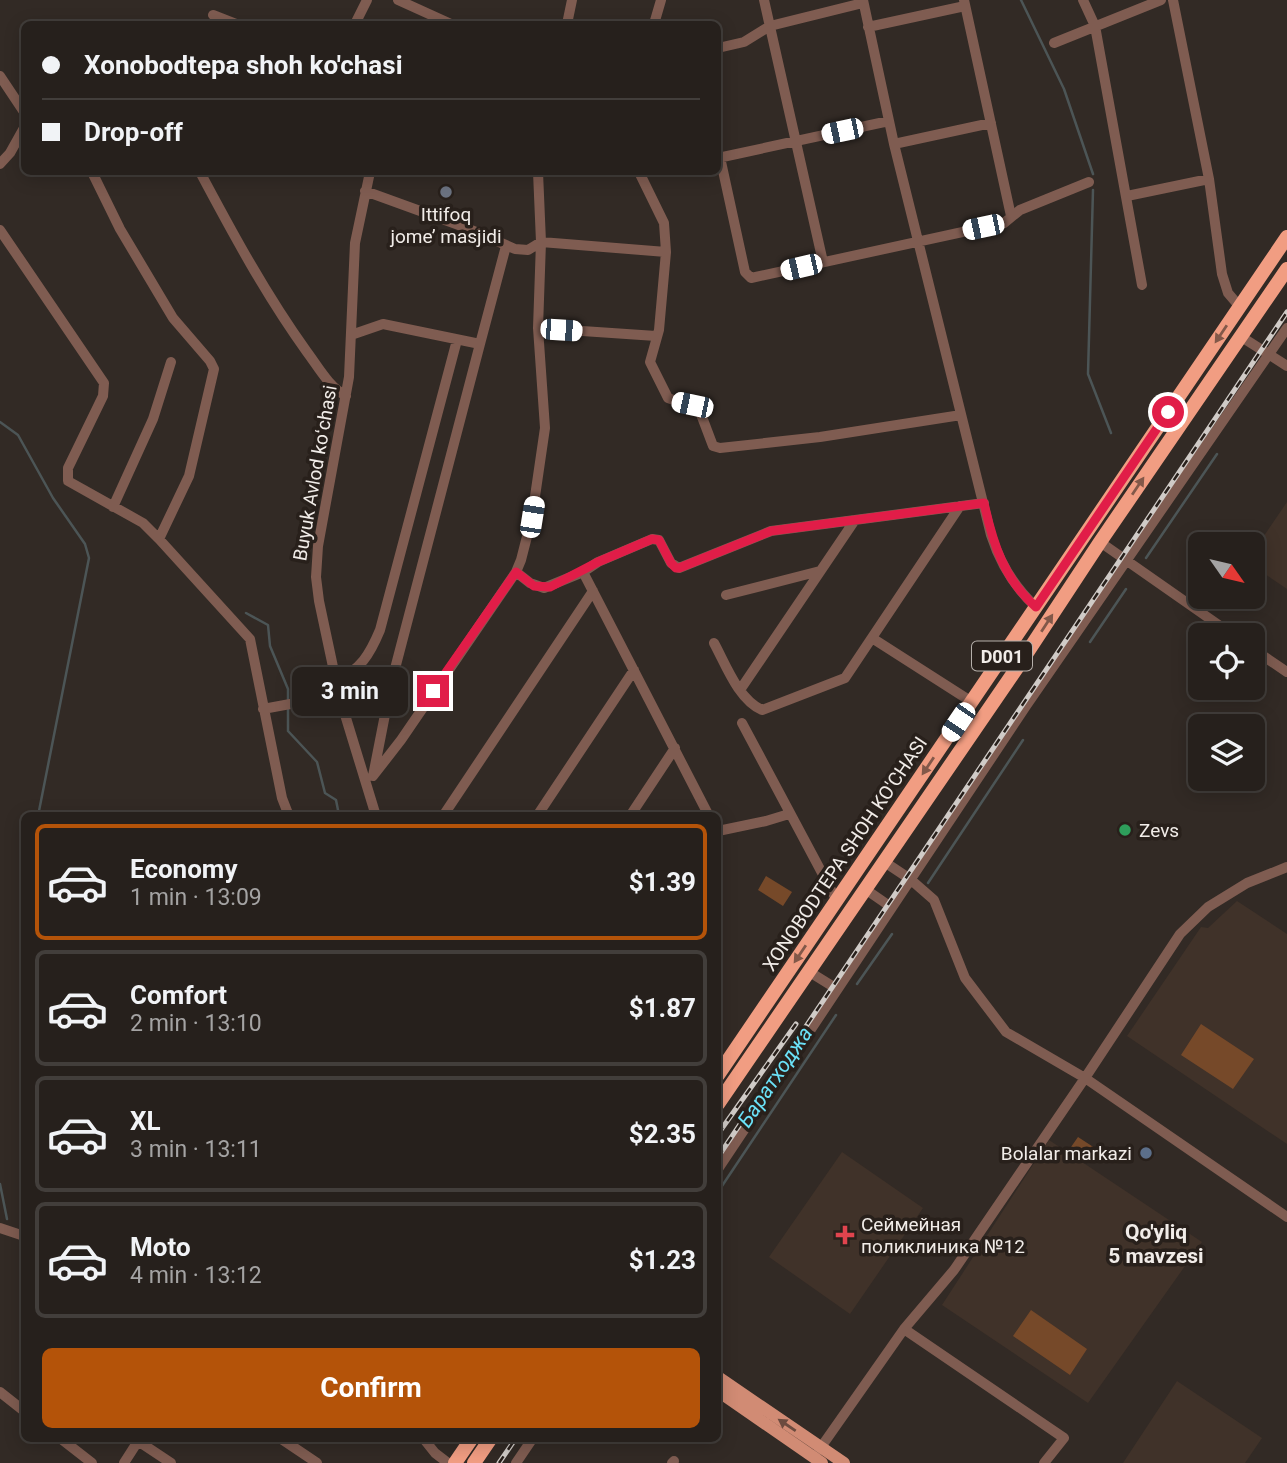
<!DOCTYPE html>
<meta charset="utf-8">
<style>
body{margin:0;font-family:Roboto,sans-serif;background:#2e2825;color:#f1f3f6;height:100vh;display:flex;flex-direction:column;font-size:26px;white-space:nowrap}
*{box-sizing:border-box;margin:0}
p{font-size:23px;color:#a4a3a3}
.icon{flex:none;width:38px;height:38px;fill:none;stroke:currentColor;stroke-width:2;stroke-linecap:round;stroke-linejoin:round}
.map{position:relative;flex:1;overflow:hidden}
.side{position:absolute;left:21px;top:812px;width:700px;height:630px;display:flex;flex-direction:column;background:#26201c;border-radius:10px;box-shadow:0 4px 18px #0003,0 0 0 2px #423e3b}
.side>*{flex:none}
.hud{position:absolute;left:21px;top:21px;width:700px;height:154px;border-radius:10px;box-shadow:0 4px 18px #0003,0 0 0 2px #423e3b;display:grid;align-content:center;height:154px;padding:0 21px;background:#26201c}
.needle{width:46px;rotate:124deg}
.controls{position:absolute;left:1188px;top:532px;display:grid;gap:14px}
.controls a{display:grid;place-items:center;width:77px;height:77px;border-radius:10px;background:#26201c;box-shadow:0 4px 18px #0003,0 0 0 2px #423e3b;font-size:35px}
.end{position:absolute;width:32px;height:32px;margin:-16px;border:9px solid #e11d48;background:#fff;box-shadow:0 0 0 4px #fff}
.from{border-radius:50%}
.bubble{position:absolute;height:49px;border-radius:10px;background:#26201c;box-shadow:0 4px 18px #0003,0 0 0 2px #423e3b;font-size:23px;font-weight:700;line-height:49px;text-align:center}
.car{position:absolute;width:21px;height:42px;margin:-21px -10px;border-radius:9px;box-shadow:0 0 5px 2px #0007;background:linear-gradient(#fff 24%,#345 0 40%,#fff 0 76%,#345 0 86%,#fff 0)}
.hud b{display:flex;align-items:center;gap:24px;height:66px;font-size:26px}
.hud b+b{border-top:2px solid #423e3b}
.hud i{width:18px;height:18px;background:#f1f3f6}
ul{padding:12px 0 0;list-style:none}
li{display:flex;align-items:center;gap:21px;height:116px;margin:0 14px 10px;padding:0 7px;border:4px solid #423e3b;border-radius:10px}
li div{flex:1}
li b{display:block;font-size:26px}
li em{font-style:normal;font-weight:700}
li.on{border-color:#b45309}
li>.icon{width:63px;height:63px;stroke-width:1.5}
.button{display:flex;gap:14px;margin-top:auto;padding:14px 21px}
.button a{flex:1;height:80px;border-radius:10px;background:#b45309;color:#fff;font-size:28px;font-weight:700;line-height:80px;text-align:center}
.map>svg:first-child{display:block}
.built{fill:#403229}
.green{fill:#764929}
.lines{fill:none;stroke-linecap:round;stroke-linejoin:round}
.stream{stroke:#4c5556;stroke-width:2.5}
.minor{stroke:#7f5c51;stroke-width:10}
.major{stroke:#d18b74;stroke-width:12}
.highway{stroke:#f19d82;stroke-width:14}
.rail-casing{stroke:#d0cbc7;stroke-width:5}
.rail{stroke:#28201b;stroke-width:2.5;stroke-dasharray:8;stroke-linecap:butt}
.oneway{fill:#825849}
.oneway2{fill:#6c4b3f}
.route{stroke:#e11d48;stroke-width:9}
.worship-dot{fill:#6b7280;stroke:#28201b;stroke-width:2.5}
.leisure-dot{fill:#2e9e5b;stroke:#28201b;stroke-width:2.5}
.service-dot{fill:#5c6f8a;stroke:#28201b;stroke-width:2.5}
.health-dot{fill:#e0444e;stroke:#28201b;stroke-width:2.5}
.labels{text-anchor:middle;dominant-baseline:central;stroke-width:7;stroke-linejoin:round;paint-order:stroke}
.shield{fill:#28201b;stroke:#b5afaa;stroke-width:2}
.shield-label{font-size:18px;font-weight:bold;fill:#f1ece8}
.poi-label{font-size:19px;fill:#f1ece8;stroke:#28201b;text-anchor:start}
.street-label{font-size:19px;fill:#f1ece8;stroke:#28201b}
.water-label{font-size:21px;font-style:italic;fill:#6be2f8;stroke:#28201b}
.neighbourhood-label{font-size:21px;font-weight:bold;fill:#f1ece8;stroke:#28201b}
</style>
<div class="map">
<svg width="1287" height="1463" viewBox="0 0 1287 1463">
<rect width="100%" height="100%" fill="#322a25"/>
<path class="built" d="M1287,502V589L1253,566V552Z
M1237,901L1287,934V1144L1127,1036L1201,927L1208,928Z
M1049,1140L1202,1242L1088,1403L942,1305Z
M842,1152L923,1208L850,1314L769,1257Z
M1177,1381L1262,1438L1245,1463H1123Z"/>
<path class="green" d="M766,876L792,892L783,906L758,890Z
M1201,1024L1254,1059L1233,1089L1181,1055Z
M1078,1137L1101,1152L1095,1162L1071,1147Z
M1031,1310L1087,1349L1070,1375L1013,1336Z"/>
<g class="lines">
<path class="stream" d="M1021,0L1064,89L1093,174
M1093,190L1088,374L1111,433
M0,422L18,435L53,498L85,544L89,558L38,816
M1146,558L1217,454
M246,613L268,625L270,646L288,689V731L317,762L325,793L336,800L338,810L334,816
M1090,642L1126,589
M928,883L1023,740
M857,984L892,934
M0,1184L7,1219
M718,1192L836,1015
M445,1438L448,1441"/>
<path class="minor" d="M398,0L451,24
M764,0L823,262
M863,0L894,144L991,535C1000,563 1014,587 1036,607
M964,0L1011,216
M1083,0L1095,26L1142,285
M1173,0L1209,179L1222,274L1228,293L1240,307
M213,15L236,24
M355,24L367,0
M567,24L572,0
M654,24L661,0
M868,27L965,6
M1054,43L1161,0
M718,48L744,42L770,26L863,3
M0,76L24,112
M894,144L991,123
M720,157L745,272L751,278L1004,223L1020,210L1089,182
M718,158L889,121
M0,164L10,153L24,128
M92,172L120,229L173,318L210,361L214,369L189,476L159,539L250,639L282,798L289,816
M200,172C233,234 266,295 307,352C319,368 329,387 346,396
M370,172L355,243L349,377L318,546L316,577L319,601L339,695L376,816
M639,172L664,223L666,252
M365,191L467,228L515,249L528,250L541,242L666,252L659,330L650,362L668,398L699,409L713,446L720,448L820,437L961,415
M1127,196L1209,179
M0,230L104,383L103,396L68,468V481L143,523L159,539
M538,328L656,336
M351,335L383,324L480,344L506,246
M1240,336L1287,366
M113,507L153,419L171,362
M1100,542L1233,635
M516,572L530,583L544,588L583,572L598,562L652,539L659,540L671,563L679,568L771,531L984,503
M583,572L709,816
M726,595L820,571
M872,638L972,702
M714,643C726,665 738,699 762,710L845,678L960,506
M1253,649L1287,672
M336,680C360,671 370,654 380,630L457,340
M740,690L855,520
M263,709L339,695
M742,723L837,901
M373,776L401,740L516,572L521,560L532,517L545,428L538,328L541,242L538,172
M373,776L391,684L480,344
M443,816L593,591
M537,816L634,670
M630,816L675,748
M718,831L766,821L789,814
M883,861L910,879L934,900L965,978L1006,1032L1085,1078L1180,934L1208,907L1247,883L1287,867
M865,889L891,907
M808,971L837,989
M718,1169L1026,706L1287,328
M0,1228L24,1236
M904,1329L1064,1438L1044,1463
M0,1392L24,1411
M60,1438L92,1463
M280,1438L317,1463
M423,1438L435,1453L448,1463
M138,1441L171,1463
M819,1450L904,1329L954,1270L1085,1078L1287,1217
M124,1463L140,1438
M516,1463L533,1438
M672,1463L674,1461"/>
<path class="major" d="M718,1377L844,1463
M718,1391L822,1463"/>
<path class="highway" d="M718,1075L1287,237
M718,1104L1021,662L1100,542L1287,269
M455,1463L472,1438
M474,1463L491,1438"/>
<defs>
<path id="rail" d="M718,1134L796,1024
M718,1157L1287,312
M499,1463L516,1438"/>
</defs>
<use href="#rail" class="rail-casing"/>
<use href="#rail" class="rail"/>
</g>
<defs><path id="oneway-solid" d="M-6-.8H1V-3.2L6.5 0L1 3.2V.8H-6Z" transform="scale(1.75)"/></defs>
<g class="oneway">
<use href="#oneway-solid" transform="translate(1221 334) rotate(124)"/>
<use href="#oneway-solid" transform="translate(1138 486) rotate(-56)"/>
<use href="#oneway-solid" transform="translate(1047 623) rotate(-57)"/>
<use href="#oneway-solid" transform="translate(928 766) rotate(124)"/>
<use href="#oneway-solid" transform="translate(800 954) rotate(124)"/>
</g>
<use class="oneway2" href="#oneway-solid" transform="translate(787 1425) rotate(-146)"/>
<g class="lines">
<path class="route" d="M433,691L516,572L534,586L550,587L598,562L652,539L659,540L671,563L676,568H679L771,531L984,503C993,544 1004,579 1036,607L1168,412"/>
</g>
<circle class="worship-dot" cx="446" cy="192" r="7"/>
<circle class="leisure-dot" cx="1125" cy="830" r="7"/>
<circle class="service-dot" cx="1146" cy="1153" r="7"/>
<path class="health-dot" d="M841.5 1224.5h7v7h7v7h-7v7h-7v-7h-7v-7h7z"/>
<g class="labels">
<rect class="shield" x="972" y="641.5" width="60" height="29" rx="5"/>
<g class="shield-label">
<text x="1002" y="656">D001</text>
</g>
<g class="poi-label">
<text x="446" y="214" text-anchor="middle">Ittifoq<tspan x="446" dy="22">jome’ masjidi</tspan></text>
<text x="1139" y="830">Zevs</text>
<text x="1132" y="1153" text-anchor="end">Bolalar markazi</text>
<text x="861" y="1224">Сеймейная<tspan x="861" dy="22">поликлиника №12</tspan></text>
</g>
<g class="street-label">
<text transform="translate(315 473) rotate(-80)">Buyuk Avlod koʻchasi</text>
<text transform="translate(845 854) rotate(-56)">XONOBODTEPA SHOH KO'CHASI</text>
</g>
<g class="water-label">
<text transform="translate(775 1077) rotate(-56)">Баратходжа</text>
</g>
<g class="neighbourhood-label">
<text x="1156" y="1232">Qo'yliq<tspan x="1156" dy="24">5 mavzesi</tspan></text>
</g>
</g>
</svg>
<div class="controls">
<a><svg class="needle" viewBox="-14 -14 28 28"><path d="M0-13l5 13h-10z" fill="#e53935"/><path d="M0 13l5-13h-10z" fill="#a4a3a3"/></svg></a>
<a><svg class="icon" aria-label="locate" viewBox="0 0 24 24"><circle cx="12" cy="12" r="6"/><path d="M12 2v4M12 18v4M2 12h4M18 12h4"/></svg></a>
<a><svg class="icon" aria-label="layers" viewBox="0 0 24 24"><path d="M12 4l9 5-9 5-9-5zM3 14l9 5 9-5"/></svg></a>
</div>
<i class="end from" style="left:1168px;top:412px"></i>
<i class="end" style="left:433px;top:691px"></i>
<div class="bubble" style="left:292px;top:667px;width:116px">3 min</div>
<i class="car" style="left:842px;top:131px;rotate:258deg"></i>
<i class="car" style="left:983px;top:227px;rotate:258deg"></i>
<i class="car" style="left:801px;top:267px;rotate:257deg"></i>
<i class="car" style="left:561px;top:330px;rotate:94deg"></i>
<i class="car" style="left:692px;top:405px;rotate:282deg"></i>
<i class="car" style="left:532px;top:517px;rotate:9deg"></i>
<i class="car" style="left:958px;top:722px;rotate:214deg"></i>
<div class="hud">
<b><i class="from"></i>Xonobodtepa shoh ko'chasi</b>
<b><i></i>Drop-off</b>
</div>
<section class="side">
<ul>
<li class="on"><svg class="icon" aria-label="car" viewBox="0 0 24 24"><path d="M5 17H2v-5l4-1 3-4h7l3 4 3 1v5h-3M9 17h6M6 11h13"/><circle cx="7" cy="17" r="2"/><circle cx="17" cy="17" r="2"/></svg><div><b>Economy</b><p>1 min · 13:09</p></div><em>$1.39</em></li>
<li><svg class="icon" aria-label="car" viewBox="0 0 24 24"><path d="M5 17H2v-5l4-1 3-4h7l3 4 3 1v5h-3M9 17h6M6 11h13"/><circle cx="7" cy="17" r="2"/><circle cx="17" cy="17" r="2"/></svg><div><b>Comfort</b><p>2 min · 13:10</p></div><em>$1.87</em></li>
<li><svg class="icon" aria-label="car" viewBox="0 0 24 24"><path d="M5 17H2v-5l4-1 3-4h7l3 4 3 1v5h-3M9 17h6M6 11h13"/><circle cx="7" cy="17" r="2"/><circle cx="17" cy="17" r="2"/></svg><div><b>XL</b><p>3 min · 13:11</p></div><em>$2.35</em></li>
<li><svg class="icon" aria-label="car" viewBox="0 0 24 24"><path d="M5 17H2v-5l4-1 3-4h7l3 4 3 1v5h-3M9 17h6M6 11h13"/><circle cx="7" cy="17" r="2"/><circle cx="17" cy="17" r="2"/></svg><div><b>Moto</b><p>4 min · 13:12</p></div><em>$1.23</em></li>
</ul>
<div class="button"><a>Confirm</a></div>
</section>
</div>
